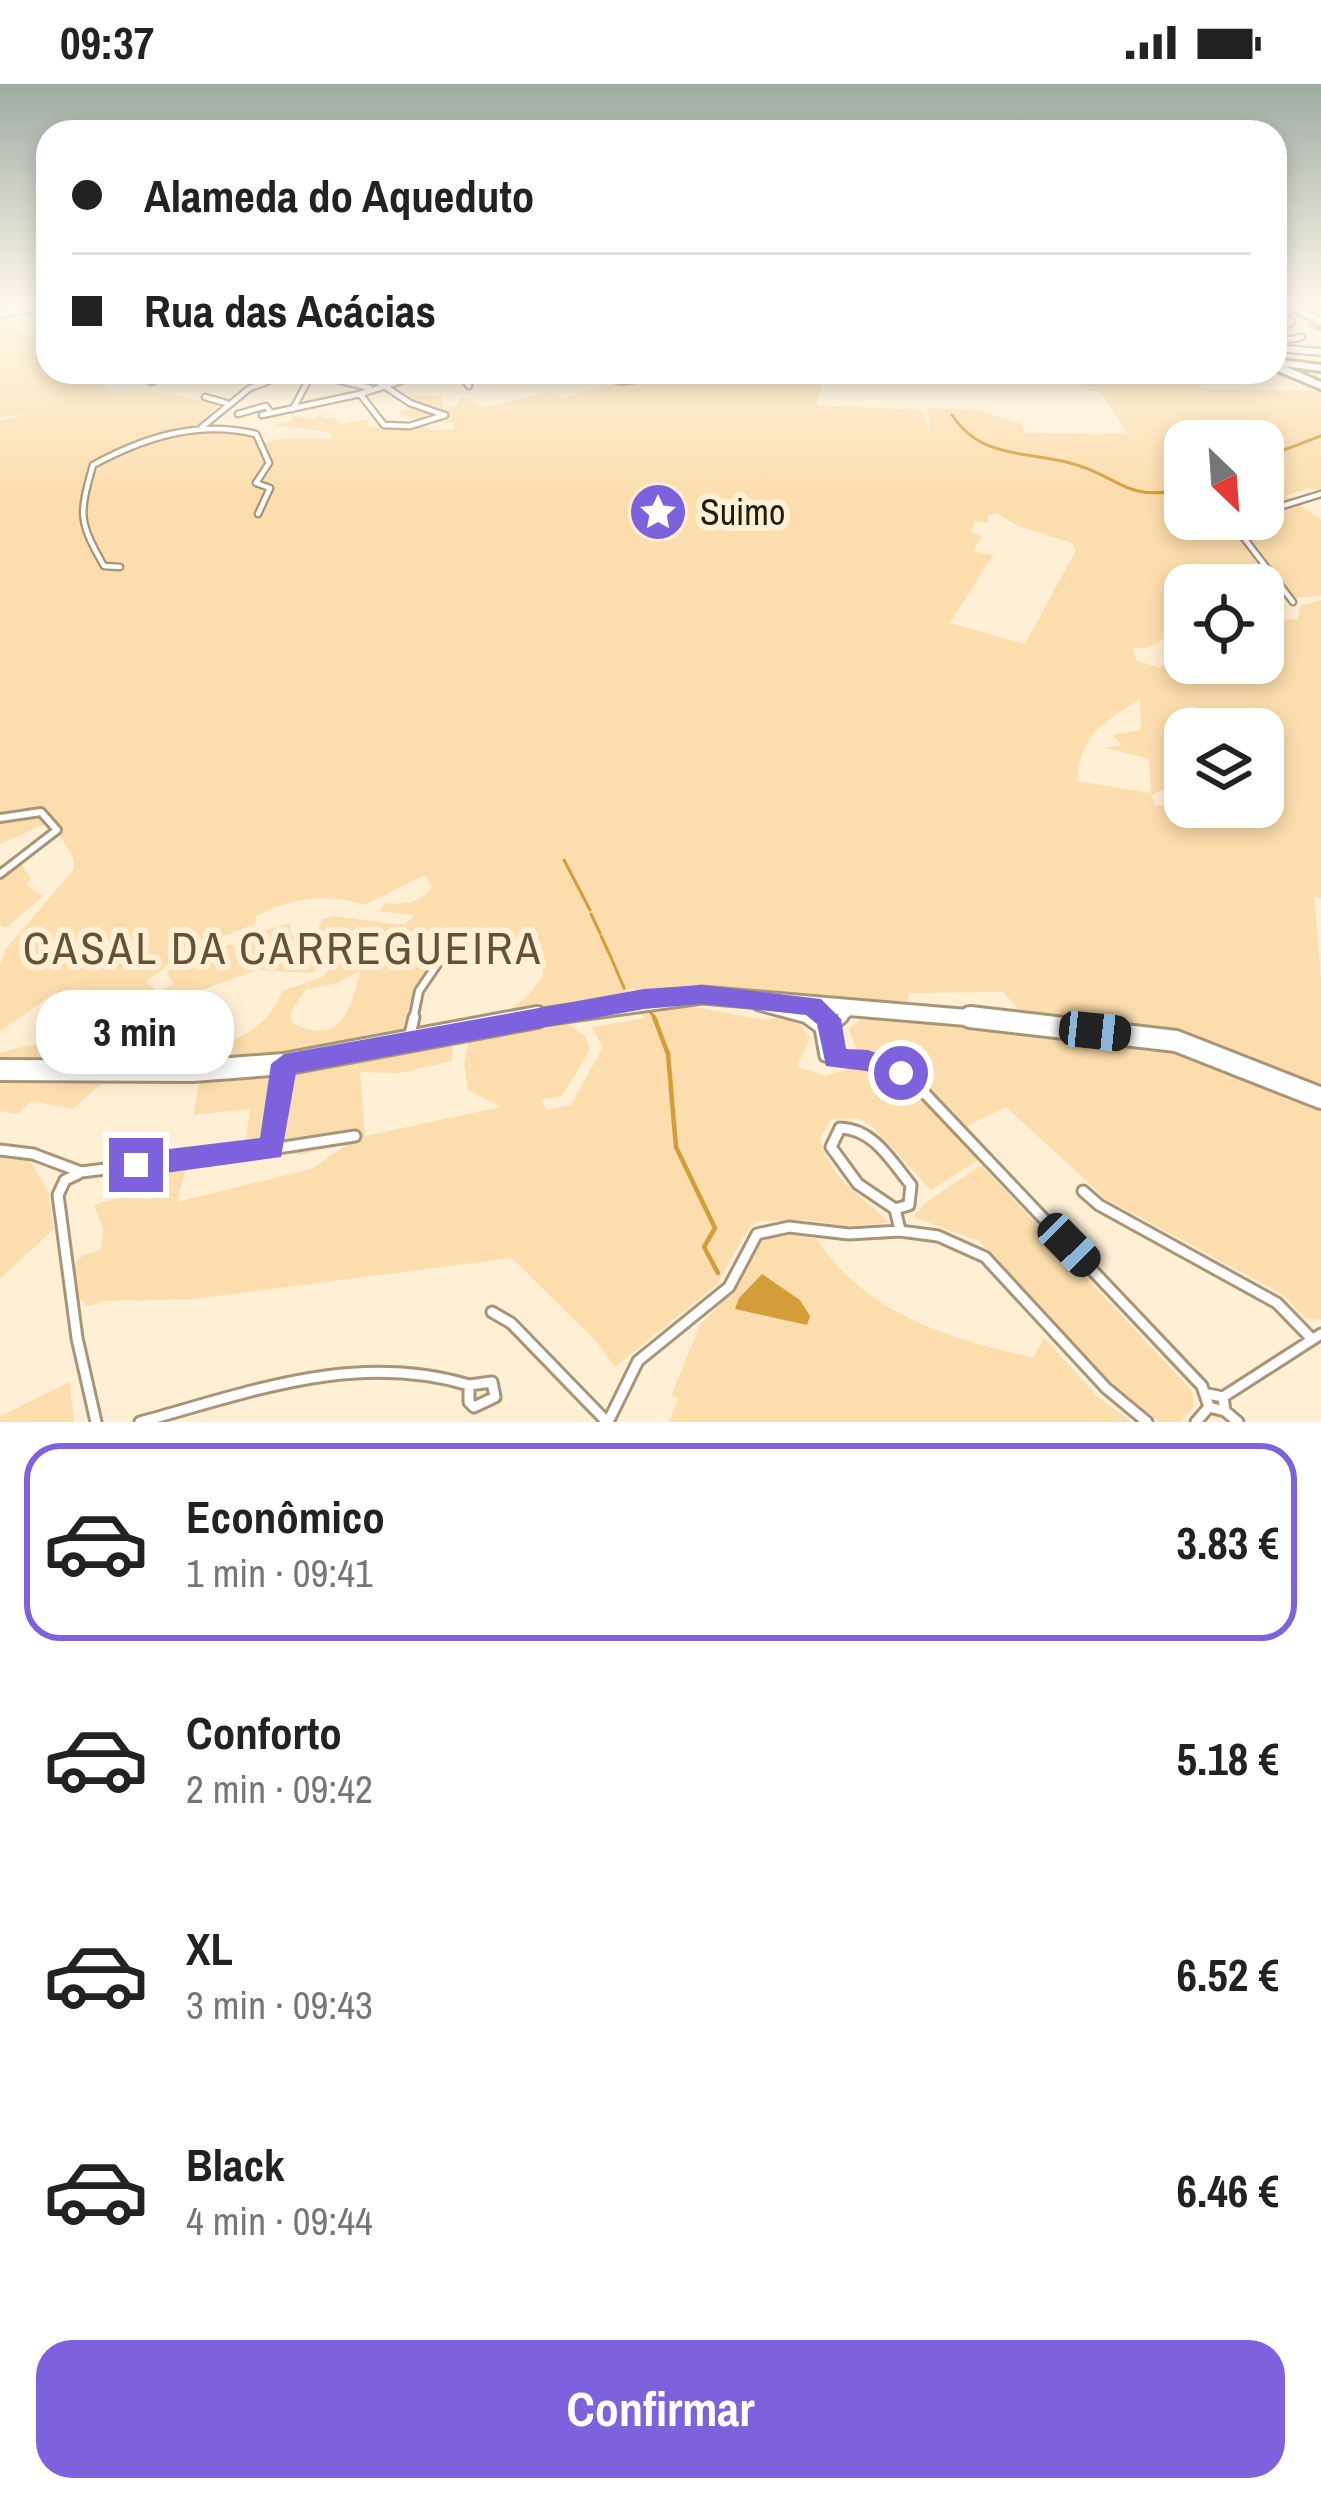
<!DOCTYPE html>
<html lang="pt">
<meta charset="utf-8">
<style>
body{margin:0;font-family:"Archivo Narrow",sans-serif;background:#f6f6f6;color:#222;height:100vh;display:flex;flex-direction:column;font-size:45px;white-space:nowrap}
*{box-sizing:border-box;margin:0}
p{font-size:39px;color:#767676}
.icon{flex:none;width:66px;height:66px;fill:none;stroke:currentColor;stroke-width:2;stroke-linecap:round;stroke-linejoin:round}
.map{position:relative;height:1338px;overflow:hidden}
.sheet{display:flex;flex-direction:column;background:#fff;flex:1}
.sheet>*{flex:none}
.top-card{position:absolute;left:36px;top:36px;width:1251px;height:264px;border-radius:36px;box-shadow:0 6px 18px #0003;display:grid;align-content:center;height:264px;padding:0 36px;background:#fff}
.needle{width:78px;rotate:155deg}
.controls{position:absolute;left:1164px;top:336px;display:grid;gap:24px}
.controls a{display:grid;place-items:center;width:120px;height:120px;border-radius:24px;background:#fff;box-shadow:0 6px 18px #0003;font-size:60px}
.end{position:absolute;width:54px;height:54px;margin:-27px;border:15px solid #7e62dd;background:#fff;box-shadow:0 0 0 6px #fff}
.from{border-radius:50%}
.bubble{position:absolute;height:84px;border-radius:36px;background:#fff;box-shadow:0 6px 18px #0003;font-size:39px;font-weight:800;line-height:84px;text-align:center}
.car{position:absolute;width:36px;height:72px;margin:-36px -18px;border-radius:15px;box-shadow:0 0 9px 3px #0007;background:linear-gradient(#222 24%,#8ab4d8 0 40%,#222 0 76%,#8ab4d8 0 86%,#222 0)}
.top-card b{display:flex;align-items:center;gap:42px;height:114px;font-size:45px}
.top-card b+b{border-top:3px solid #e0e0e0}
.top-card i{width:30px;height:30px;background:#222}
ul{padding:21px 0 0;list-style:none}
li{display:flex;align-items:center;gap:36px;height:198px;margin:0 24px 18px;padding:0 12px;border:6px solid transparent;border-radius:36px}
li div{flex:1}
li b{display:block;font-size:45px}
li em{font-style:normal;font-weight:800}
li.active{border-color:#7e62dd}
li>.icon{width:108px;height:108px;stroke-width:1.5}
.cta{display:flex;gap:24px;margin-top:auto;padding:24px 36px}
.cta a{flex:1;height:138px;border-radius:36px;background:#7e62dd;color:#fff;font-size:48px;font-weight:800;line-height:138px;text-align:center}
.status{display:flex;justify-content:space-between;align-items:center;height:84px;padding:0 60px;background:#fff;direction:ltr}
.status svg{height:33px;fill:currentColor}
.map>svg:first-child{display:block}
.green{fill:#fcdeae;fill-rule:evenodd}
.water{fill:#d39e3a}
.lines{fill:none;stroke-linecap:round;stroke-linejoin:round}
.stream-far1{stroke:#d39e3a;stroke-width:3}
.stream{stroke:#d39e3a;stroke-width:4.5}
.minor-far2-casing{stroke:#a89578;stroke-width:9}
.minor-far1-casing{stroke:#a89578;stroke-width:12}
.minor-casing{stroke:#a89578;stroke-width:15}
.tertiary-casing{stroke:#a89578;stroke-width:10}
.secondary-casing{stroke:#a89578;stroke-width:10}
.primary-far1-casing{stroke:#a89578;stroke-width:21}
.primary-casing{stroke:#a89578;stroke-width:26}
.motorway-casing{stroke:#a89578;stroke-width:6}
.minor-far2{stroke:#fff;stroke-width:4.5}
.minor-far1{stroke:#fff;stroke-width:6}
.minor{stroke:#fff;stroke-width:9}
.tertiary{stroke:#fff;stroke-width:6}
.secondary{stroke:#fff;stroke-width:6}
.primary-far1{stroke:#fff;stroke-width:15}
.primary{stroke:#fff;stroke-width:20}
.motorway{fill:#fff;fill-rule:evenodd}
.route{fill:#7e62dd}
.labels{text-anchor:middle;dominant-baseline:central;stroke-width:12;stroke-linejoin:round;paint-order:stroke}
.far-poi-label{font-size:36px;fill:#231c10;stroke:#ffefd5;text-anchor:start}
.neighbourhood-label{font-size:45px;letter-spacing:3px;fill:#635237;stroke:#ffefd5}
</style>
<div class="status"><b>09:37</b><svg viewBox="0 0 49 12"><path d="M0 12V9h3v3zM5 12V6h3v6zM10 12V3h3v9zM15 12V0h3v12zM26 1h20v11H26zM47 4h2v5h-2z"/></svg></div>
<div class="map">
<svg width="1321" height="1338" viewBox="0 0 1321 1338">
<rect width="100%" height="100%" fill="#ffefd5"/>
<path class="green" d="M0,235L48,262V288H89L112,309H163L218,320L197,345L255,351L260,361L279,355H333L329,348L274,341L292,337L291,331L312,335L325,329L323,334L334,333L341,340L369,335L368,343L421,340L434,347L454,345L452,339L418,338L399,328L411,324L410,311L441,312L444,323H456L462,313L485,323L551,308L564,314L612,299L663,293L813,288L808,295L822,301L817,321L921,326L931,350L927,324L978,326L1021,340L1026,349L1128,350L1100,307L1082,306L1077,296L1052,288H1258L1247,299H1205L1200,304L1321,307V406L1309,404L1285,412L1321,435V512L1271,516L1284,536L1298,535L1300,522L1321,516V814L1314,812L1321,894V1009L1181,953L1028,936L1003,908L909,909L907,923L644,913L632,904L623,910L626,915L497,933L525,915L543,892L541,876C473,848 408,875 403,953L300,973L178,980L180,972C223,965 267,949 282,907L322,893L339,876L311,889L257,886L125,934L109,979L0,981V969C27,959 64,961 84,941L55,909L0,947V881L5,866L74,785L73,774L52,737L0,760V336L31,329L0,333ZM1185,357H1263V435H1185ZM997,429L1016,441L1072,459L1076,466L1025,560L950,539L993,471L973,467L982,452L971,449L975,437L988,439V431ZM1185,501H1263V531L1278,547L1267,548L1263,542V579H1185V568L1159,584L1136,576L1133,564H1147L1185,544ZM1140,615L1141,646L1112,651L1122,661L1106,664L1149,675L1151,709L1077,697C1081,649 1102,640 1140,615ZM1190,622L1207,626L1210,636L1223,631L1228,640L1219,645H1263V723H1185V718L1155,722L1152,711L1167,704L1185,703V645H1194L1184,628ZM425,791L432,803C421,819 404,821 386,819L379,827L415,831L404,841L332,832L322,836L316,849L292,852L289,839L254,850L249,863L240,867L230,860L211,871L205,865L173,879L167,890L174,900L158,908L146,898L186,867L255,840L256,832C293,814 326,808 364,821ZM360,887C351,928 339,964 291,938V928L306,905L334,900Z
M20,778L31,795L26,801L43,812L6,844L0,841V793Z
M678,920L764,936L781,933L800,941L810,953L797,983L826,992L853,983L904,998L978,1076L931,1106L871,1041L858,1034L832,1035L820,1054C830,1098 862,1110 889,1139L846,1142L806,1136L759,1137L749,1144L716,1201L615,1283L595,1256L512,1174L194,1215L104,1217L88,1222L78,1213L73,1181L83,1171L101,1166L103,1145L94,1121L132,1109L147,1115L157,1107L164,1081L187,1079L177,1118L311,1085L354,1056L299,1071L279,1053L289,992L452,958V977L400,989L360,988L365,1052L501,1023L468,1006L464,980L470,953L560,934L586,953L590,965L562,1012L541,1016L547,1026L571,1021L603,963L592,943L645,934L639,928Z
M860,936L945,937L1175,963L1321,1021V1236L1305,1234L1282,1210L1106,1115L1006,1023L967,1042C934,1008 906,972 856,966L849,944Z
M114,988L73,1025L31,1017L18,1030L0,1027V991Z
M275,988L269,1047L264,1057L246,1054L250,1025L193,1031L201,991Z
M0,1070L29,1075L48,1107L54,1145L0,1195Z
M978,1083H983L1192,1307L1194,1322L1181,1338H1159L1107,1295L979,1157L913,1133L925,1119Z
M784,1150L817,1155C866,1231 950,1254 1033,1274L1044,1254L1099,1314L1132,1338H669L679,1314L671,1312L700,1241L739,1200L758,1161L773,1151Z
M70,1298L74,1338H0V1332Z"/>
<path class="water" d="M762,1190L800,1216L810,1232L807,1241L735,1225L739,1214Z"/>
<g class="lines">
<path class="stream-far1" d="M1315,222L1321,226
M1310,241L1321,247
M952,331C981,375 1025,367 1070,379C1121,392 1123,419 1185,405
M1263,374L1321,352
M564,776L590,826
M591,830L600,849
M601,852L609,869
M610,871L624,904
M649,926L656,936"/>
<path class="stream" d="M654,933L668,970L676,1063L715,1144L704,1163L718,1189"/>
<defs>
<path id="minor-far2" d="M1275,258L1302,253
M363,288L410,319L444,331
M438,288L441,294
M458,288L469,302
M679,289L695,294L736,288
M312,290L370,304
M151,298L174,288
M360,310L384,341L410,342L445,331
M205,313L226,319
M293,325L311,291
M238,330L266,322L271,329
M262,331L360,310L429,288
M202,343L250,304L292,288
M1263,428L1321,410
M1242,435L1234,441L1293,518
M120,483L104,482C78,436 79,431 93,381C145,353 198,336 256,350L269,379L256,399L270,404L258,430"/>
<path id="minor-far1" d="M0,734L41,728L57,746L0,790
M757,922L809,936
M413,936L419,907L438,879
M823,936L825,930
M839,936L847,930"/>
<path id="minor" d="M805,933L820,944
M824,933L820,944L825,972L879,980L916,1000L1202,1302L1209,1323L1225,1327L1238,1338
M826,933L835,974
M830,944L843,933
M409,955L414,933
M840,1044C874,1045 891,1077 911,1101L909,1121L895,1125L858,1100L831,1063Z
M271,1065L355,1052
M0,1066L33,1070L81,1088L271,1065L283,986
M78,1090L65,1096L58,1111L77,1254L96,1338
M1083,1107L1099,1121L1277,1219L1310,1253
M895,1125L900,1146
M492,1228L511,1239L607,1338
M492,1298L495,1313L474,1323L469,1318V1301Z
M1208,1310L1223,1313L1225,1327
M1223,1313L1321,1250
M140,1338C250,1308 356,1267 469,1301
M608,1338L638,1277L729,1203L757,1150L789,1143L849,1150L900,1147L938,1152L985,1173L1106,1304L1147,1338
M1196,1338L1209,1323"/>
<path id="tertiary" d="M1275,225L1291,238L1275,246
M0,230L48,222"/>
<path id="secondary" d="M1275,264L1321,268
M579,288L623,297L687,288"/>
<path id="primary-far1" d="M521,936L702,911L996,936"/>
<path id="primary" d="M970,933L1176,957L1321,1014
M0,986L192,987L284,980L537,933"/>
<path id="motorway" d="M1287,222H1298L1321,235V242Z
M1282,276L1321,281V287L1284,282L1321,298V305L1275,286V279Z"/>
</defs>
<use href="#minor-far2" class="minor-far2-casing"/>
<use href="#minor-far1" class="minor-far1-casing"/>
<use href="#minor" class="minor-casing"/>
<use href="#tertiary" class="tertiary-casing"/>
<use href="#secondary" class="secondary-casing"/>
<use href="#primary-far1" class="primary-far1-casing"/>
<use href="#primary" class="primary-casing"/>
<use href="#motorway" class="motorway-casing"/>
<use href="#minor-far2" class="minor-far2"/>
<use href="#minor-far1" class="minor-far1"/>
<use href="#minor" class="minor"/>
<use href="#tertiary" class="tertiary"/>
<use href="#secondary" class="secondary"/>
<use href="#primary-far1" class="primary-far1"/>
<use href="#primary" class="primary"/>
<use href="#motorway" class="motorway"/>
</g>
<linearGradient id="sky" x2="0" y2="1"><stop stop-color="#9faba2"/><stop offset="0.54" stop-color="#fff8ec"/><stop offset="1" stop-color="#fff8ec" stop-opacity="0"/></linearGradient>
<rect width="1321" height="409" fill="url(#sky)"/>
<path class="route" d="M702,901L821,915L841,935L846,965L868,966L910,982L913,989L901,1000L866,987L826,982L817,940L806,931L702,920L644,925L296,989L281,1073L136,1093L126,1090L122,1081L126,1072L136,1069L260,1054L271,980L284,970L644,905Z"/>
<defs>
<symbol id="sight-disc" viewBox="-11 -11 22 22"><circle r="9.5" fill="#7e62dd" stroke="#ffefd5"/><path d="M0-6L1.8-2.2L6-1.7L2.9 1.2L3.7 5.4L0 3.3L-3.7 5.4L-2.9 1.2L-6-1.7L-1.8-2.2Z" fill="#fff"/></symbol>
</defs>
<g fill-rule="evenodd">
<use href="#sight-disc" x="625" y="395" width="66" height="66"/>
</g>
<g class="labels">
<g class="far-poi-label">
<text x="700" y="428">Suimo</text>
</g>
<g class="neighbourhood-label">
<text x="283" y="863">CASAL DA CARREGUEIRA</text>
</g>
</g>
</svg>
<div class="controls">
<a><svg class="needle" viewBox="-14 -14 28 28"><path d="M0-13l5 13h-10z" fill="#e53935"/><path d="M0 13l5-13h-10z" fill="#767676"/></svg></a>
<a><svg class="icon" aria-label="locate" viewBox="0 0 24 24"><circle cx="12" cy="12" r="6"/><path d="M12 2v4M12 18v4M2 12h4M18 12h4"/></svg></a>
<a><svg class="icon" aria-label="layers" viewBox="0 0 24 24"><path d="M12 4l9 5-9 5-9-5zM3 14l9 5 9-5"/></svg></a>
</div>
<i class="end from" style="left:901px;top:989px"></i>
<i class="end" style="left:136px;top:1081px"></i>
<div class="bubble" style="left:36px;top:906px;width:198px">3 min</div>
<i class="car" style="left:1095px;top:947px;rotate:96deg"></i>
<i class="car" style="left:1069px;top:1161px;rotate:136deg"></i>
<div class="top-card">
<b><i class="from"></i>Alameda do Aqueduto</b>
<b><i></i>Rua das Acácias</b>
</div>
</div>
<section class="sheet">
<ul>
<li class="active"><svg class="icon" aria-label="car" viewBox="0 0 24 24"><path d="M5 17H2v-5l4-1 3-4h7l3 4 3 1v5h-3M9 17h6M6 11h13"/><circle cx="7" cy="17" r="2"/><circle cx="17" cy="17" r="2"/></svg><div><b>Econômico</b><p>1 min · 09:41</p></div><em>3.83 €</em></li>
<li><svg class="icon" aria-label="car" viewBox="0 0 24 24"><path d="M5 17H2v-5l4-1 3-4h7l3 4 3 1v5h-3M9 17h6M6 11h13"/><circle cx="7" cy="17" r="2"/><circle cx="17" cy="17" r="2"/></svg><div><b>Conforto</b><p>2 min · 09:42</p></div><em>5.18 €</em></li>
<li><svg class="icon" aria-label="car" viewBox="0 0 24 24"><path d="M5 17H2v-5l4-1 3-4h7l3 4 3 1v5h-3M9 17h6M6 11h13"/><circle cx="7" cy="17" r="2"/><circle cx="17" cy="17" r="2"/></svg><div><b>XL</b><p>3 min · 09:43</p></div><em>6.52 €</em></li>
<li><svg class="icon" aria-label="car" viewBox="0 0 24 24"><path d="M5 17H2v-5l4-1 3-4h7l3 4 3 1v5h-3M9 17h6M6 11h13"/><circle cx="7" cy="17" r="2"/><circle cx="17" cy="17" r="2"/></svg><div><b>Black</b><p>4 min · 09:44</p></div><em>6.46 €</em></li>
</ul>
<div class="cta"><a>Confirmar</a></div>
</section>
